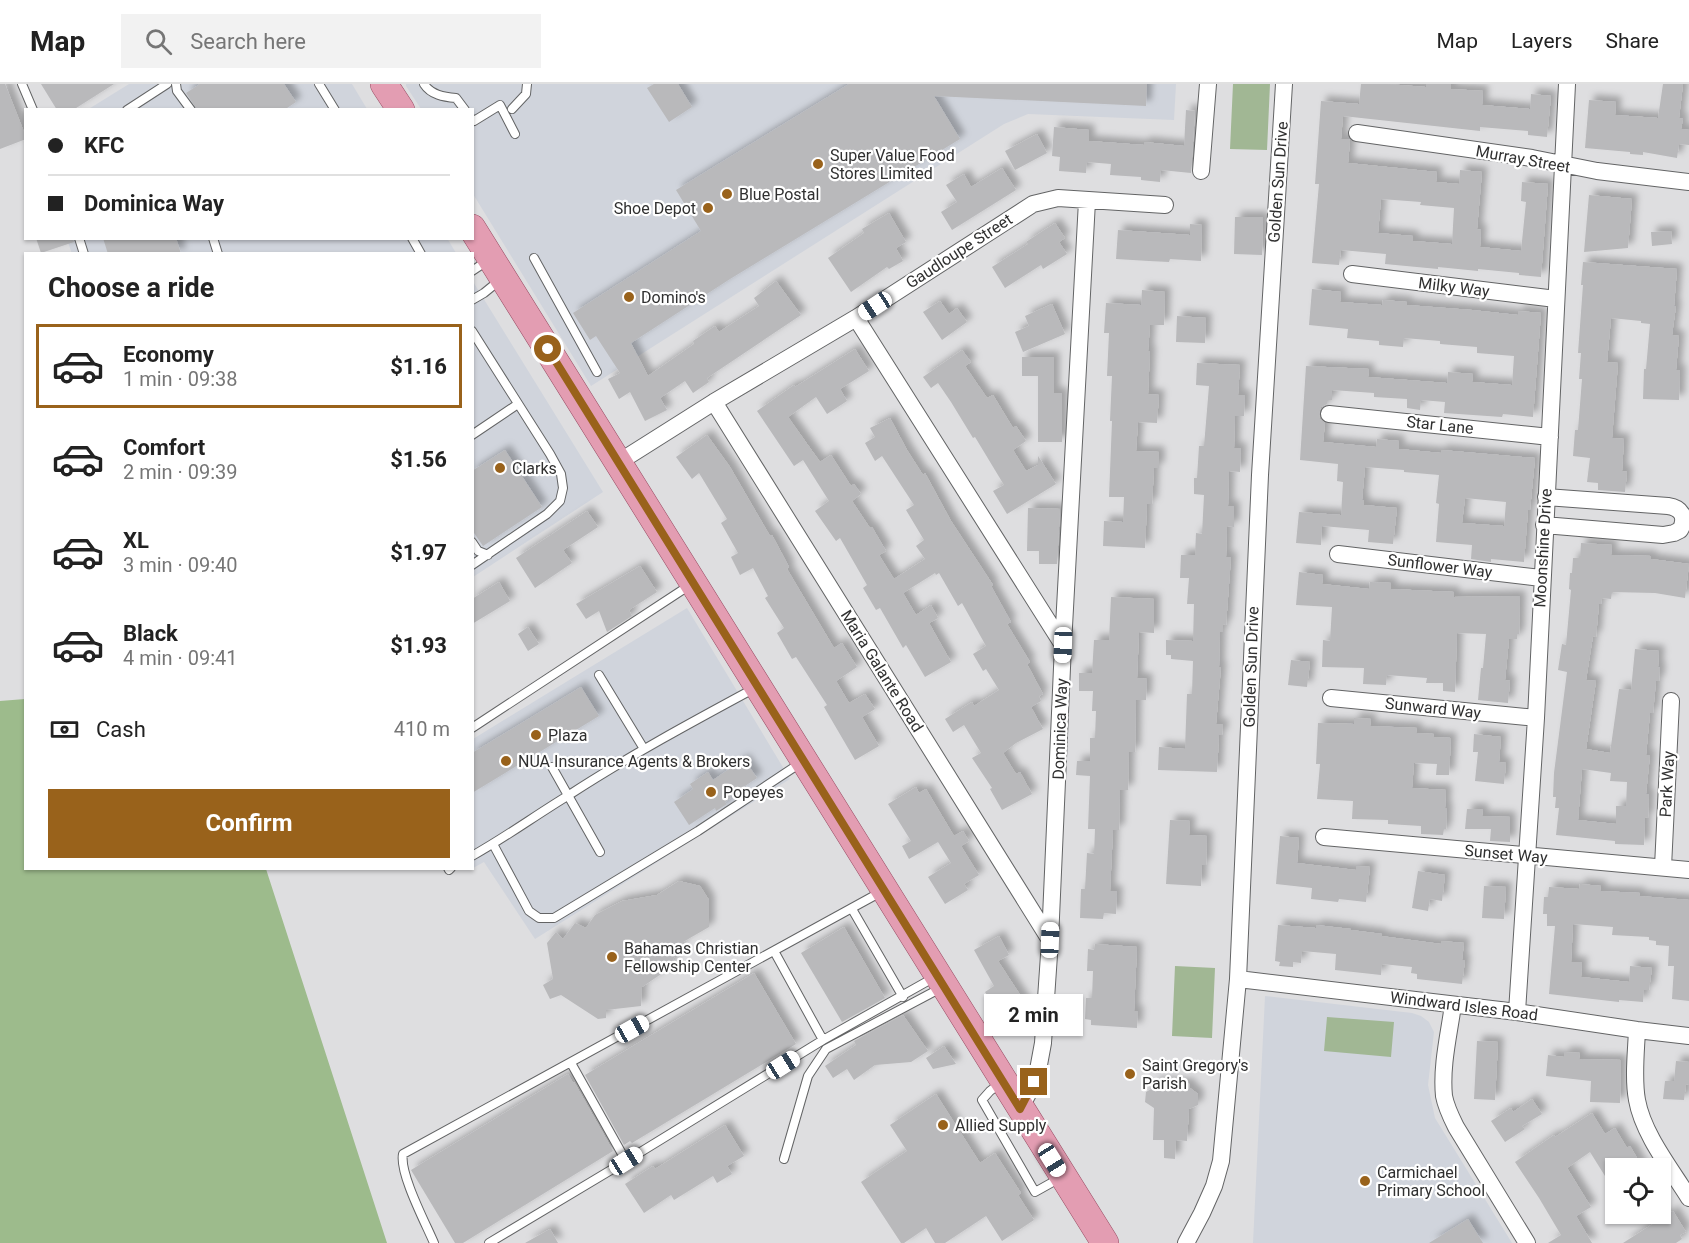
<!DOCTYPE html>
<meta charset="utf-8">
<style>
body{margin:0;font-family:Roboto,sans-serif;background:#f2f2f2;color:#222;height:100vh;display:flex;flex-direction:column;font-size:22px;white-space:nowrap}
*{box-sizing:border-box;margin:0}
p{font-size:20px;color:#767676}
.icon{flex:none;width:33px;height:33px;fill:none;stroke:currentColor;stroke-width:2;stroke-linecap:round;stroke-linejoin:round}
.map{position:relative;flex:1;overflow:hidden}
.side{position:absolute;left:24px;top:168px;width:450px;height:618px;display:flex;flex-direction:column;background:#fff;border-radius:0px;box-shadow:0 2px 4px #0004}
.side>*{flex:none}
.top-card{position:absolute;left:24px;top:24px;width:450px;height:132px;border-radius:0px;box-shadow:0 2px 4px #0004;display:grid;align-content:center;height:132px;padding:0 24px;background:#fff}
.controls{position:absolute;left:1605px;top:1074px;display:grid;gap:12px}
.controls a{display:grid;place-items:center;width:66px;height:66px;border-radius:0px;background:#fff;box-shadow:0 2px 4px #0004;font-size:30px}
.end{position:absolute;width:27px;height:27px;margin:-14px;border:8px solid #99621b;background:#fff;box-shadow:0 0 0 3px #fff}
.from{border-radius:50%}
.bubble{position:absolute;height:42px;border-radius:0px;background:#fff;box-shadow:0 2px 4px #0004;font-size:20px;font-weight:700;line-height:42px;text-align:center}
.car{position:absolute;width:18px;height:36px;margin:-18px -9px;border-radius:8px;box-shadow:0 0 4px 2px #0007;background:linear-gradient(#fff 24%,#345 0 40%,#fff 0 76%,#345 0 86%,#fff 0)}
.top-card b{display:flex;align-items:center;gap:21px;height:57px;font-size:22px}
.top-card b+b{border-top:2px solid #e0e0e0}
.top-card i{width:15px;height:15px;background:#222}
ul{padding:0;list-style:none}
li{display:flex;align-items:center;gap:18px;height:84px;margin:0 12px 9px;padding:0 12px;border:3px solid transparent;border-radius:0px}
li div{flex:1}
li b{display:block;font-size:22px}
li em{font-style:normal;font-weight:700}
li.on{border-color:#99621b}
li>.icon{width:54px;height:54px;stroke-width:1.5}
h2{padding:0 24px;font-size:27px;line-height:72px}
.pay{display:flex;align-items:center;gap:15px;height:66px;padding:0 24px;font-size:22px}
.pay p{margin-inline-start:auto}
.cta{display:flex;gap:12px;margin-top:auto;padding:12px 24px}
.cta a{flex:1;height:69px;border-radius:0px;background:#99621b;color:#fff;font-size:24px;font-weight:700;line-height:69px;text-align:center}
header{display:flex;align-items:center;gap:36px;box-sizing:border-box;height:84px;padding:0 30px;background:#fff;border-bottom:2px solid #e0e0e0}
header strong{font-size:28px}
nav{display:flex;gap:33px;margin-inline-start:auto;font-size:21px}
.search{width:420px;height:54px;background:#f2f2f2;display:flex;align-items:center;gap:15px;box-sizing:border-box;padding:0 21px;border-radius:0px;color:#767676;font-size:22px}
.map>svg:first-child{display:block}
.built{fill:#d0d4dc}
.green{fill:#a1b794}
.forest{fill:#9dbb8c}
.building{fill:#b9b9bb;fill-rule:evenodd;filter:url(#shadow)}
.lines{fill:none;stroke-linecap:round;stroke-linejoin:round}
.service-casing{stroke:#636465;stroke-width:10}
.minor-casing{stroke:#636465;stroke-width:18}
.primary-casing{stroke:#984c63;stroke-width:28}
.service{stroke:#fff;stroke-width:8}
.minor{stroke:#fff;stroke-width:16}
.primary{stroke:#e39db2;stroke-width:27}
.route{stroke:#99621b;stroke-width:8}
.poi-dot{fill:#99621b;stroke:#fff;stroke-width:2}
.labels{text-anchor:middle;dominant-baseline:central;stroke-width:4.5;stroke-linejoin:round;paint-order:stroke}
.poi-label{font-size:16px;fill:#303030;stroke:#fff;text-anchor:start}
.street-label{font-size:16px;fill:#303030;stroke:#fff}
</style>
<header>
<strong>Map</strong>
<div class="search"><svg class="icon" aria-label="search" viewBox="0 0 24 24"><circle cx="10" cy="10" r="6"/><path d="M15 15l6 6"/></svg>Search here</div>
<nav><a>Map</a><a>Layers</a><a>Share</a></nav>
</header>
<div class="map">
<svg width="1689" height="1159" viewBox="0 0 1689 1159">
<defs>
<filter id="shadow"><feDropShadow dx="5.5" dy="-5.5" stdDeviation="3" flood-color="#0004"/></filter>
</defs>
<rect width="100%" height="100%" fill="#dedee0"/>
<path class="built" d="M129,0H352L367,25L87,26Z
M406,0H1176L1174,36L1028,30L1004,40L591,302L473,110L472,26L421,25L406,2Z
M447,154L456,169L72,170L67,155Z
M472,196L603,408L473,493H472Z
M687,524L790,695L535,855L484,778L473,784V655Z
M1265,912L1412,929L1421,932L1429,938L1434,948L1428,1001L1435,1034L1512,1159H1253Z"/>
<path class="green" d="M1233,0H1270L1267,66L1230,65Z
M1175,882L1215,884L1212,954L1172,952Z
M1327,933L1394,938L1391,973L1324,967Z"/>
<path class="forest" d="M25,615L26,784L266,785L387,1159H0V617Z"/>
<path class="building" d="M0,0H5L26,53V55L0,65Z
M41,0H114L73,26H57Z
M200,0H284L296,18L284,26H197L186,9Z
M654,0H678L692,23L669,38L647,4Z
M849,0H1147L1146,22L934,12L960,55L730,195L631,259L648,292L694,260L693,257L715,242L719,248L759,222L754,214L776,197L801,231L707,294L709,298L693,309L685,297L660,314L667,326L645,337L630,308L619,315L608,295L620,289L596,252L590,256L573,229L701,147L676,106Z
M1361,0H1387L1426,3V0H1451V5L1483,7L1482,21L1530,25L1531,10L1551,12L1547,53L1528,51V47L1480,43V47L1343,32L1341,55H1349L1350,57L1348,79L1437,88L1436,98L1459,100L1460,86L1482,88L1477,145L1481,146L1480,163L1521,167L1526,118L1521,117L1522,98L1548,100L1541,193L1519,191V189L1478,185V187L1438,183V185L1385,180L1386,170L1341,166L1339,181L1312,179L1319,100H1315L1321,17L1359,20ZM1381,115L1421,118L1420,121L1454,124L1452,160L1413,157V152L1378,149Z
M1663,0H1683L1679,34L1683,35L1681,45L1689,46V61L1679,60L1677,74L1643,68V71L1630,70V68L1585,64L1589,16L1616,18L1615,31L1658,34Z
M1186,26L1195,27L1191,89L1161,86L1160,98L1141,96V93L1110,91L1111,80L1087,78L1086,89L1059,87L1060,73L1052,72L1054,43L1089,46V57L1144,61V58L1184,62Z
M1037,50L1047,69L1015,86L1005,67Z
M1002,84L1016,106L952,146L941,128L957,118L946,101L964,90L971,103Z
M1589,111L1632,115L1628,164L1584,168Z
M889,129L906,158L896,164L903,177L889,185L887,183L851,208L828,174L864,149L862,145Z
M1235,133H1263L1262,171L1234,170Z
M1055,139L1065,154L1059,158L1067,170L1043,185L1041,181L1005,204L992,183L1028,160L1026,158Z
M1190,140L1202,141L1201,177L1170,175L1169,178L1149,177L1116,175L1118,146L1190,151Z
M1671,147L1672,160L1652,162L1651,148Z
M36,154H73L74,158L41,169Z
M103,154H176L181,170H108Z
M1583,178L1677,185L1674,222H1676L1672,251L1679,252L1676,286H1680L1679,316L1643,315L1644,285H1646L1650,240L1641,239V237L1611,234L1607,278L1618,279L1612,354L1624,355L1622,387L1627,388L1625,408L1598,406V399L1587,398L1590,374L1573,372L1575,346H1578L1582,295H1579L1581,269H1578L1583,201H1581Z
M1312,205L1341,208L1340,218L1382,221L1383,216L1407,218V221L1472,226L1518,231V227L1541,229L1533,333L1503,330L1502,333L1444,329L1445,318L1421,316L1420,326L1407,324V315L1374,313V309L1332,306V316H1327V320L1321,323L1319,330L1320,335L1325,339L1323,358L1376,363L1377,355L1399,357V365L1441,369V366L1535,374L1530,426H1528L1524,478L1491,475V478L1471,475L1472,461L1436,458L1439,420L1436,419L1439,391L1404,388V386L1365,383L1362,416H1364V421L1397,424L1393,460L1368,458L1369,446L1322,442L1321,461L1296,459L1299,428L1341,431L1343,398L1337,397L1338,380L1300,376L1306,282L1369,285L1368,293L1447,299L1448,288L1473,290L1472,298L1512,301L1514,272L1477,269V263L1440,260V257L1404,254L1403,263L1379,261V257L1347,254L1348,245L1309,241ZM1465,414L1506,418L1504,442L1462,439Z
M1142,206L1165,208L1164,241H1150L1148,267H1150L1148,310L1159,311L1157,339L1138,338L1136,367L1159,368V384H1154L1152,420H1147L1145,464L1103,462L1104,437L1123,438L1124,413H1109L1112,337H1110L1112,292H1107L1109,249H1104L1106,219L1141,221Z
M940,217L949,230L957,224L967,238L942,256L923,228Z
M1052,220L1065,250L1023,268L1015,248L1029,242L1025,232Z
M1177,232L1206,234L1205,259L1176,258Z
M855,265L869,287L840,305L847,317L827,330L816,313L788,333L820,378L831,371L851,402L854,400L861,410L852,417L870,444L872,443L886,467L879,471L894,495L925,475L916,462L924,456L906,426L914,421L882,372L875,377L865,359L875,353L870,344L890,334L907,366L923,391L925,389L951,437L993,501L991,502L1011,538L1007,540L1030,578L1027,580L1043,610L1039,612L1041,617L1031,623L1043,645L1016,659L1003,669L1016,690L1020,688L1032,710L1002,726L990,705L992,704L972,674L981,669L964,641L953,648L945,635L972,618L974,622L999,606L986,585L983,587L973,570L986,562L962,519L958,522L939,489L936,491L935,489L903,509L916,531L931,521L938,534L929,539L951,578L925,593L906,561L903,564L880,524L876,526L863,504L867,501L840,454L836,457L815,427L829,417L803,376L794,382L757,327L794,301L795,303Z
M962,266L971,278L965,282L987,314L993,311L1013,344L1016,342L1026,357L1013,366L1026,387L1038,381V372L1056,400L1007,430L993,407L1004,401L975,353L973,354L951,318L938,299L931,304L923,293Z
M1022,273H1054V309H1062V358H1038V292H1022Z
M1197,279L1240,281L1238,311H1245L1244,332H1235L1234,364H1241L1240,388L1229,387L1228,422H1234V443L1227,442L1226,473H1231L1226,541L1223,540V548H1220L1219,583H1221L1216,640H1223L1222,651H1219L1217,688L1158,686L1159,663L1185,665L1187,610H1192L1193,577L1171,575V571H1166V556L1193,557L1194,520H1187L1189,494H1180L1181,471H1195L1196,449L1202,450L1204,411L1194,410V394H1197L1199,362H1204L1209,302L1196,301Z
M707,351L730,383L770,452L772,451L789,483L787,485L834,564L842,559L857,583L836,597L849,619L865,610L875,625L862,633L879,662L855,676L824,623L827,621L796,573L792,575L777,549L784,544L765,514L768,512L753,484L740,491L731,473L738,469L721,439L727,435L699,389L692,395L676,373Z
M505,366L542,423L483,462L472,446V387Z
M1028,424L1060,425L1057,480H1039V467H1027Z
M587,427L598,443L563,466L572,479L535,504L516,474Z
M1581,459L1612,461L1611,471L1651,472V475L1689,480L1685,514L1655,509L1612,508L1611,515L1602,514L1601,520H1599L1596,553L1593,552L1586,596L1596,597L1586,665L1610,669L1619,605L1631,606L1635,565L1659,567L1658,583L1660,584L1659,597H1656L1653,629H1650L1646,671H1650L1646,710H1649L1648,734L1645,733L1644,761L1615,760V757L1556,751L1559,724H1555L1556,713H1553L1554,689L1567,588L1558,586L1562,560L1566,561L1571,506L1569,505L1570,489H1572L1573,474H1580ZM1582,685L1611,689L1610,697L1627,698L1626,722H1616V740L1578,736Z
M640,482L657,508L629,526L632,532L607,548L599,527L586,535L576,520Z
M1299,488L1323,491L1322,500L1369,505L1370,498L1391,499V505L1454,508V513L1520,512L1519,550H1517V555H1509L1505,596L1510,597L1508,619L1478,616L1481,584H1483L1486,550L1457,549L1455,608L1443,607V599H1426L1427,594L1387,591L1386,601L1363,600L1364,584L1322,583L1323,556L1330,557L1332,523L1296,521Z
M499,498L510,517L472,540V515Z
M1111,513L1154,515V549L1139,548L1137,594L1147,595L1146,616H1136L1135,668H1129L1128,706H1120L1119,746H1113L1110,807H1117L1116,830L1104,829L1103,835L1080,834L1081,805H1085L1087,769L1094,770L1095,745H1088L1090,692L1076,691L1077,677H1090V654H1095L1096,627H1092L1093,607H1079V589H1092L1094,556H1109Z
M528,543L539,560L528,567L518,550Z
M1291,576L1310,578L1307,603L1288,601Z
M581,603L599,632L472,709V669Z
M1354,634L1371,635L1370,642L1417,644L1416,649L1434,650L1433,653L1451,654L1449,691H1436L1437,680L1414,679L1412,704L1446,706L1445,724H1447L1446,745H1444L1443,751L1421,750V742L1388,740V736L1352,735L1353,717L1317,715L1320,680H1316L1318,639L1354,640Z
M1474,650L1501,653L1499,678L1506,679L1504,700L1475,697L1478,668H1473Z
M744,675L757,694L730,712L731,714L725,718L727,720L716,727L715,724L689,741L674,718L693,705L690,700L708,688L713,696Z
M916,703L919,709L926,705L954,752L963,747L969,757L961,762L979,791L964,800L968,806L945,820L928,793L951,779L938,758L909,775L902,762L911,757L888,720Z
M1467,725H1483L1482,732L1510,733V758L1490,757L1491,745H1465Z
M1170,736L1190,737L1189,751L1207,752L1206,781H1202L1201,802L1166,800Z
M1280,752L1299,754L1297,779L1356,786V782L1370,783L1366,818L1339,815L1338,818L1311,815L1312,804L1276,800Z
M1418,787L1445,791L1442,817L1430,815L1428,827L1412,824Z
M679,797L700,802L709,816V843L683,858L667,886L642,903L641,922L606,926V934L598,935L561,911L550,915L543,901L553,895L547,859L556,848L563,855L575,839L586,844L595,831L622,817L657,811Z
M1580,800L1601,802L1600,807L1640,809L1639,812L1689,816V917L1672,915L1674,882H1668L1669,862L1656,861V857L1649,856V853L1612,851L1613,843L1573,840L1571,878H1582L1581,893L1629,898L1630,882L1652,884L1649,906H1644L1643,918L1619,916V918L1549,910L1555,842H1547V830H1543L1544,813H1548L1549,803L1579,805Z
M1484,802L1506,803L1504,835L1482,834Z
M1278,841L1316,844V841L1351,845V846L1382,850L1381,852L1441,860V857L1464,859L1462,876H1465L1462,900L1417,895V890L1411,889L1412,883L1382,880L1381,891L1335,886L1336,870L1302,867L1301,879L1293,878V883L1279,882L1280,878L1275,877Z
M844,843L885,914L842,938L801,869Z
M999,852L1009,871L998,877L1032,929L1009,944L985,908L994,902L974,866Z
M1095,860L1137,863L1134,927H1138L1137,944L1091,941V936L1085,935L1086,914H1092L1093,887H1087L1088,865L1094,866Z
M754,889L796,960L632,1059L630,1057L624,1061L585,991Z
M903,931L928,967L911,978L875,981L854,996L847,985L833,994L825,982L856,961L854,957Z
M1477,957L1498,958L1495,1016L1474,1015Z
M944,962L956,980L933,985L926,974Z
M1564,968L1580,969L1579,975L1621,976L1620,1019L1590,1018L1591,997L1546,992L1548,971L1564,973Z
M1676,977L1689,978V1001L1686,1000L1684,1016L1663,1015L1665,997H1674Z
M568,990L573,999L574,998L613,1067L463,1159H455L411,1086Z
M1155,998L1190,1000V1004L1198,1010V1021L1189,1025L1187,1057L1176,1056L1175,1075L1164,1074V1056H1153L1154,1024L1145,1018L1146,1008L1155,1003Z
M936,1010L980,1079L995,1069L1021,1109L1018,1111L1034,1136L1002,1157L986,1132L945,1159H935L926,1144L904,1159H901L861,1098L907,1067L890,1041Z
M1532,1015L1542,1030L1522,1042L1525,1045L1505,1058L1491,1037L1511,1024L1513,1028Z
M1592,1029L1605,1050L1615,1044L1627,1064L1630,1062L1643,1084H1616L1605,1092L1590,1068L1567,1084L1591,1123L1576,1132L1592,1159H1548L1561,1151L1539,1114L1515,1078L1554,1051L1555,1053Z
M725,1041L744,1072L727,1082L732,1090L717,1099L713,1092L674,1116L671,1111L644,1129L625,1100L653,1082L655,1085Z
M1673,1127L1686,1148L1680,1151L1682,1155L1676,1159H1623Z
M1468,1135L1483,1159H1429Z
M550,1145L558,1159H525Z"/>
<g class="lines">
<defs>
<path id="service" d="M22,0L33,26
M176,0L177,7L191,26
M319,0L335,26
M424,0C431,11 444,13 456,14L465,26
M512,25L526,10L527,0
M127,26L167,0
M472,35L474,37L500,21L515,50
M79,154L84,170
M213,154L218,170
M412,154L421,170
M534,174L597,288
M472,187L487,177
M472,216L484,209L500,196
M472,247L550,370L561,390L563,404L560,417L547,430L472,481
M472,351L518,320
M472,458L478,467L488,471
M599,591L644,665
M472,644L690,501
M552,683L600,768
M493,760L529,827L539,834H554L698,747L802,678
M472,772C506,753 536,731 569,711C629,672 692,638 755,604
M448,784L449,786L451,784
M852,825L903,913
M774,867L823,956
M571,979L626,1077
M1002,998L990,1007L982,1016L1035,1108L1060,1094
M784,1075L808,992L826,965L941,904
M434,1159C426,1140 399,1089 403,1070L881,808
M489,1159L626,1077L823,956L935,893"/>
<path id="minor" d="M1357,49L1532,74L1597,87L1689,98
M1201,87L1208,0
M1352,190L1556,215
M856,234L1063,561
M714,318L1050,856
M1329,330L1550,353
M619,378L714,318L856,234L1033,120L1058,114L1165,121
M1544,441L1663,451L1674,449L1680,446C1687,434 1682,424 1668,422L1546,413
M1338,470L1541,494
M1331,614L1536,634
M1324,753L1689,786
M1663,783L1671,617
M1238,895L1517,928L1637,946L1689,952
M1453,921C1449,950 1441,982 1444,1012C1446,1023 1451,1033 1456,1043L1527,1159
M1517,928L1536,634L1567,0
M1637,946C1636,969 1633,994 1637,1016C1643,1050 1671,1085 1689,1114
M1020,1025L1034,998L1038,986L1043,959L1050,856L1063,561L1087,117
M1186,1159L1202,1129L1214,1102L1221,1077L1238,895L1260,391L1284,0"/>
<path id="primary" d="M384,0L401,26
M472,144L1105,1159"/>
</defs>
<use href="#service" class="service-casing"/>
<use href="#minor" class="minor-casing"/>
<use href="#primary" class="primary-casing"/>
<use href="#service" class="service"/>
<use href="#minor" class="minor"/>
<use href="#primary" class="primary"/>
</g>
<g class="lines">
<path class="route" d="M548,265L1020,1025L1034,998"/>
</g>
<g class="poi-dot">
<circle cx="818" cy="80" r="6"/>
<circle cx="727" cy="110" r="6"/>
<circle cx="708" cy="124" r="6"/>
<circle cx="629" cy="213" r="6"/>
<circle cx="500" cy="384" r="6"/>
<circle cx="536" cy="651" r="6"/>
<circle cx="506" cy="677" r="6"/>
<circle cx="711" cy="708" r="6"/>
<circle cx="612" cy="873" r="6"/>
<circle cx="1130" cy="990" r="6"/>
<circle cx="943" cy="1041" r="6"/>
<circle cx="1365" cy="1097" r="6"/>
</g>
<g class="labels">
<g class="poi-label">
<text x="830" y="71">Super Value Food<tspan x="830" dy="18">Stores Limited</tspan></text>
<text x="739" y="110">Blue Postal</text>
<text x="696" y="124" text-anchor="end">Shoe Depot</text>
<text x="641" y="213">Domino's</text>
<text x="512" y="384">Clarks</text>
<text x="548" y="651">Plaza</text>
<text x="518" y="677">NUA Insurance Agents &amp; Brokers</text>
<text x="723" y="708">Popeyes</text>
<text x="624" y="864">Bahamas Christian<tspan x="624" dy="18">Fellowship Center</tspan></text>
<text x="1142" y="981">Saint Gregory's<tspan x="1142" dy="18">Parish</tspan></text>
<text x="955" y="1041">Allied Supply</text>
<text x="1377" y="1088">Carmichael<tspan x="1377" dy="18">Primary School</tspan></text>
</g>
<g class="street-label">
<text transform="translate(1523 75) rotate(10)">Murray Street</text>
<text transform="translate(1278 98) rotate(-86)">Golden Sun Drive</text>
<text transform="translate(959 167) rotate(-33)">Gaudloupe Street</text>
<text transform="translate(1454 203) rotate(7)">Milky Way</text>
<text transform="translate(1440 341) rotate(6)">Star Lane</text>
<text transform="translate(1543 464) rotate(-87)">Moonshine Drive</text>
<text transform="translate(1440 482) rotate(7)">Sunflower Way</text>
<text transform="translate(1251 583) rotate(-88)">Golden Sun Drive</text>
<text transform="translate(882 587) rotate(58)">Maria Galante Road</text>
<text transform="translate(1433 624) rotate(6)">Sunward Way</text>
<text transform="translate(1060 645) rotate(-88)">Dominica Way</text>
<text transform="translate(1667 700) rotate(-87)">Park Way</text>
<text transform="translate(1506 770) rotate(5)">Sunset Way</text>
<text transform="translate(1464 922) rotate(7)">Windward Isles Road</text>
</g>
</g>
</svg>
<div class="controls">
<a><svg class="icon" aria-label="locate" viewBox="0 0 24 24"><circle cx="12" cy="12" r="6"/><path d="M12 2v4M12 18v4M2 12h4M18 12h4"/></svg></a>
</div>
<i class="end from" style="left:548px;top:265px"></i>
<i class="end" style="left:1034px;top:998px"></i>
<div class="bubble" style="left:984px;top:910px;width:99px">2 min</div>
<i class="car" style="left:875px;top:222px;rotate:237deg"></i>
<i class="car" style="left:1063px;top:561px;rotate:182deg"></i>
<i class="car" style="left:1050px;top:856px;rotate:2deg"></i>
<i class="car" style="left:632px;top:945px;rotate:61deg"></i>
<i class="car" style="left:783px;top:981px;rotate:58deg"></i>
<i class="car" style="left:1052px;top:1076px;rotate:148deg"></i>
<i class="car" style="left:626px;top:1077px;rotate:58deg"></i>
<div class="top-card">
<b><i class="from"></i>KFC</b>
<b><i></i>Dominica Way</b>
</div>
<section class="side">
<h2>Choose a ride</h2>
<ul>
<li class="on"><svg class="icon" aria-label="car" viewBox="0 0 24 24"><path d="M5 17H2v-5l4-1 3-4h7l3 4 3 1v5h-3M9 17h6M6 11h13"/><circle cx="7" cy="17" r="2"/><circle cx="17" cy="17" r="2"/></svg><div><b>Economy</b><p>1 min · 09:38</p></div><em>$1.16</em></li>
<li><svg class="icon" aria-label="car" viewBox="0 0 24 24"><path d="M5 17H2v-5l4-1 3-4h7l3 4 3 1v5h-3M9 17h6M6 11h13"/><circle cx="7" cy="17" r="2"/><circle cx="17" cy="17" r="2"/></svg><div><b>Comfort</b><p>2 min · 09:39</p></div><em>$1.56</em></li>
<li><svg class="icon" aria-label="car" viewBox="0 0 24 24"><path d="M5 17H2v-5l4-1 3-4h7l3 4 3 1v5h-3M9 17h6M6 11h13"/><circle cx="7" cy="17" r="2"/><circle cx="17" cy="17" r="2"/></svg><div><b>XL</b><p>3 min · 09:40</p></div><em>$1.97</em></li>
<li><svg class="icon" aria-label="car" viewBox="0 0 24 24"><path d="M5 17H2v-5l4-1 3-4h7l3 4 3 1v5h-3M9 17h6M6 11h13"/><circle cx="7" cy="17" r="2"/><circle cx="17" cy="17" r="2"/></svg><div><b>Black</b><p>4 min · 09:41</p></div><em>$1.93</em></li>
</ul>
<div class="pay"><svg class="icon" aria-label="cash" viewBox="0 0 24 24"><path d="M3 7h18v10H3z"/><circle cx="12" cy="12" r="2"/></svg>Cash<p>410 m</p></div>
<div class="cta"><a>Confirm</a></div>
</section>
</div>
